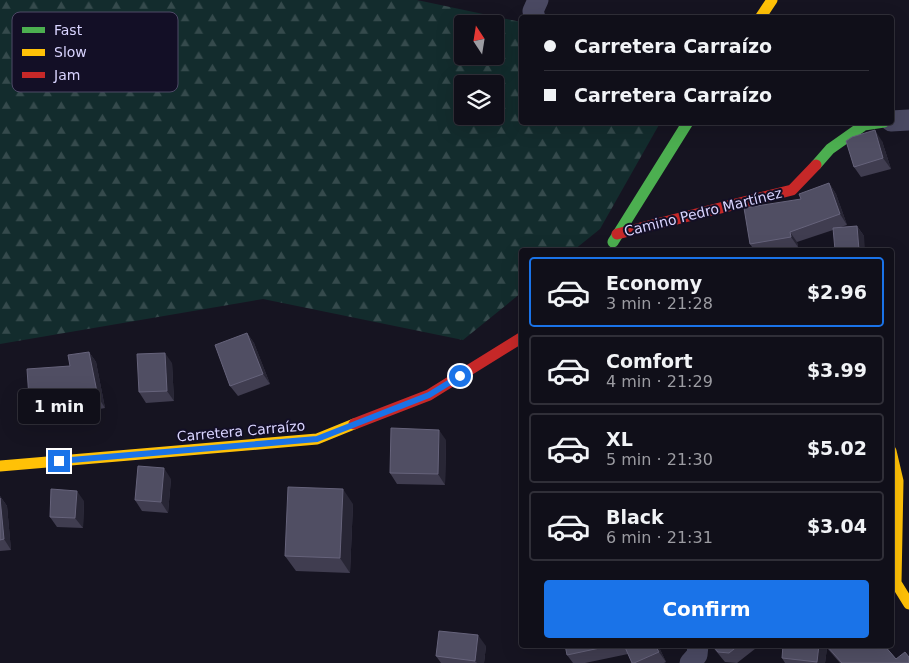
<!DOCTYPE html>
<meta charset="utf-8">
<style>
body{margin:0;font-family:"DejaVu Sans",sans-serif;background:#1e1d26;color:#f1f3f6;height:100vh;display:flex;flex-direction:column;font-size:19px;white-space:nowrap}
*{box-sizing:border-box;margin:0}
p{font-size:16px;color:#9c9ca2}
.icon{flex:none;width:28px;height:28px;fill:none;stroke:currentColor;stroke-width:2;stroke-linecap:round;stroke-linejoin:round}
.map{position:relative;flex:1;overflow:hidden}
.sheet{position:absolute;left:519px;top:248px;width:375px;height:400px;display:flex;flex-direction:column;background:#100f19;border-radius:5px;box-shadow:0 5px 20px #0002,0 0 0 1px #302f38}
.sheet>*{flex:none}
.banner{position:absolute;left:519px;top:15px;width:375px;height:110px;border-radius:5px;box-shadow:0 5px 20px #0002,0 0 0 1px #302f38;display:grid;align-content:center;height:110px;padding:0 25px;background:#100f19}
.needle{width:32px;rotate:348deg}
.buttons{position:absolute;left:454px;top:15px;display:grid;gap:10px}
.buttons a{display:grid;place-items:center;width:50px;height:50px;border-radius:5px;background:#100f19;box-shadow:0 5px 20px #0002,0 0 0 1px #302f38;font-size:25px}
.end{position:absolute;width:22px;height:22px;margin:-11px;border:6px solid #1a73e8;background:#fff;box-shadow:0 0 0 2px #fff}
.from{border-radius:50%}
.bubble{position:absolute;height:35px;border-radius:5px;background:#100f19;box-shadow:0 5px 20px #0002,0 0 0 1px #302f38;font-size:16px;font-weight:800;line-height:35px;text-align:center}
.banner b{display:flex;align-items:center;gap:18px;height:48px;font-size:19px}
.banner b+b{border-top:1px solid #302f38}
.banner i{width:12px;height:12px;background:#f1f3f6}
ul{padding:9px 0 0;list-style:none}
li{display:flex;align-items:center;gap:15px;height:70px;margin:0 10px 8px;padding:0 15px;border:2px solid #302f38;border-radius:5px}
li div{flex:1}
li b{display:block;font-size:19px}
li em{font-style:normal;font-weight:800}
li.selected{border-color:#1a73e8}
li>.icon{width:45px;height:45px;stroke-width:1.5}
.primary-button{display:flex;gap:10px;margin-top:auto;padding:10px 25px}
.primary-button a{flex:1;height:58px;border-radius:5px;background:#1a73e8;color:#fff;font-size:20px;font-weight:800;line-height:58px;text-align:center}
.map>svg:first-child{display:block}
.forest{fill:url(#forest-firs);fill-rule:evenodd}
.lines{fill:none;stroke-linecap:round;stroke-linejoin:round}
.street{stroke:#4a4962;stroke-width:21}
.fast{stroke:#4caf50;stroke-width:11}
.slow{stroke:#ffc107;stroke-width:11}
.jam{stroke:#c62828;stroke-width:11}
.wall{fill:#403d50}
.shaded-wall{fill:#282635}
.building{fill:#504e63;stroke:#66637b}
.route{stroke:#1a73e8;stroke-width:6}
.labels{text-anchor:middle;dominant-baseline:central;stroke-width:4;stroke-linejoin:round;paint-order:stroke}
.street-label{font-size:14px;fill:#d9d4ff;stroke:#130f26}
.key{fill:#130f26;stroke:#4e4a67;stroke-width:1}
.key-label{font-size:14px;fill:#d9d4ff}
</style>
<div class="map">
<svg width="909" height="663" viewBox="0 0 909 663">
<defs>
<pattern id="forest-firs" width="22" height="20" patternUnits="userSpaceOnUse" patternTransform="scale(1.25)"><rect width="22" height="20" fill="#132c2d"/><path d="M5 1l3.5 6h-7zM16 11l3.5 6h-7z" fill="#354a4c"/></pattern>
</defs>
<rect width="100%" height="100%" fill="#161421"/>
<path class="forest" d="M0,0H417L521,22V122L660,123L600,229L574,250H521V293L463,340L263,299L0,344ZM462,24H495V56H462ZM462,84H495V116H462Z"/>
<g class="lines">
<path class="street" d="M535,18L533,11L538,0
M891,121L909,120
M690,663L697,655L698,645"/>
<path class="fast" d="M816,165L830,149L864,125L884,122
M613,242L688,122"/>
<path class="slow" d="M760,18L772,0
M891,451L898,481L896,583L909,604
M0,466L317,439L354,424"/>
<path class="jam" d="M617,234L792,190L816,165
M354,424L429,395L521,338"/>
</g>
<path class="wall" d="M882,141L891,169L861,177L854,167Z
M829,183L836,194L847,225L841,227L857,226L864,236L833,230L797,242L798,247L783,250H754L750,244L801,199Z
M247,333L254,343L270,384L238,396L230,386Z
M89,352L96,362L105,408L62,416L63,422L37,423L30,413L70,366Z
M172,363L174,401L146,403L139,392Z
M446,440L445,485L397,484L390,473Z
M171,479L168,513L142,511L135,500Z
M0,496L7,506L11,550L0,551Z
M84,501L83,528L57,527L50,517Z
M353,504L350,573L296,571L285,556Z
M565,645H658L666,662L664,663H632L628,654L585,663H573L567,655Z
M711,645H760L737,663L725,662Z
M783,645H884L896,659L909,663H840L827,648L825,663H785L782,658Z
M486,646L484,663H441L436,656Z"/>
<path class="shaded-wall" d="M875,130L882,141L891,169L883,158Z
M829,183L836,194L847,225L840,214Z
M857,226L864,236L865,250H859Z
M790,232L797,242L798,247L791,237Z
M247,333L254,343L270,384L263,374Z
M89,352L96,362L105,408L98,397Z
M165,353L172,363L174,401L167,391Z
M55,406L62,416L63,422L55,411Z
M439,430L446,440L445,485L438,474Z
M164,468L171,479L168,513L161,502Z
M343,489L353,504L350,573L340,558Z
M77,491L84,501L83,528L75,518Z
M0,496L7,506L11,550L4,539Z
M478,635L486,646L484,663H477L475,661Z
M655,645H658L666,662L659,652Z
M819,645H825L827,648L825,663H818L817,662Z"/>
<path class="building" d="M875,130L883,158L854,167L846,141L852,137Z
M829,183L840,214L790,232L791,237L750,244L744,208L801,199L799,194Z
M857,226L859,250H835L833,228Z
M247,333L263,374L230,386L215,345Z
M89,352L98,397L55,406V411L30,413L27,369L70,366L68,355Z
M165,353L167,391L139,392L137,354Z
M391,428L439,430L438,474L390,473Z
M138,466L164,468L161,502L135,500Z
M288,487L343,489L340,558L285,556Z
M51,489L77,491L75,518L50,517Z
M0,498L4,539L0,540Z
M439,631L478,635L475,661L436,656Z
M565,645H614L567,655Z
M624,645H655L659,652L634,663H632Z
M712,645H739L729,653L718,652Z
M783,645H819L817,662L782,658Z
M826,645H884L896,659L905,652L909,657V663H842Z"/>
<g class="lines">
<path class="route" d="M59,461L317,439L429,395L460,376"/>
</g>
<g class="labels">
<g class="street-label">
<text transform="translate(703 212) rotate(-14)">Camino Pedro Martínez</text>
<text transform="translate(241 431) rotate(-5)">Carretera Carraízo</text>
</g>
</g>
<rect x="12" y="12" width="166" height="80" rx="8" class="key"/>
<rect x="22" y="27" width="23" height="6" fill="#4caf50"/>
<rect x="22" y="49" width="23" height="7" fill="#ffc107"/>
<rect x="22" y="72" width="23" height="6" fill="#c62828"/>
<g class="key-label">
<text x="54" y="35">Fast</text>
<text x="54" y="57">Slow</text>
<text x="54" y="80">Jam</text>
</g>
</svg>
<div class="buttons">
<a><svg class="needle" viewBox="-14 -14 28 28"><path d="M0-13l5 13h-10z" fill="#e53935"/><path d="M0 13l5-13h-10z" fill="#9c9ca2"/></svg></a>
<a><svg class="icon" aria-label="layers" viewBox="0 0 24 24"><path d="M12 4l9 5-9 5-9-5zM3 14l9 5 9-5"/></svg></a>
</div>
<i class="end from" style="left:460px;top:376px"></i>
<i class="end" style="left:59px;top:461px"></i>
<div class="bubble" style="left:18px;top:389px;width:82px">1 min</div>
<div class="banner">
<b><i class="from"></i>Carretera Carraízo</b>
<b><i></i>Carretera Carraízo</b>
</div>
<section class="sheet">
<ul>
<li class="selected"><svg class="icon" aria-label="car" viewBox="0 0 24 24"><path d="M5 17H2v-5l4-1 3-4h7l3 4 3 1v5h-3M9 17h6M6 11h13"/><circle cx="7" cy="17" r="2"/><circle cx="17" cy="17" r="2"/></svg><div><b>Economy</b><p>3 min · 21:28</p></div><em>$2.96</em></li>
<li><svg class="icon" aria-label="car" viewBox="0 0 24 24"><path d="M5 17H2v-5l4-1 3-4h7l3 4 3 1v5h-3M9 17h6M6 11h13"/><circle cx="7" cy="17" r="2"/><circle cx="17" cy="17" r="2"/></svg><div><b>Comfort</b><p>4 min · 21:29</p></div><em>$3.99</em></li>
<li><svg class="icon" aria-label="car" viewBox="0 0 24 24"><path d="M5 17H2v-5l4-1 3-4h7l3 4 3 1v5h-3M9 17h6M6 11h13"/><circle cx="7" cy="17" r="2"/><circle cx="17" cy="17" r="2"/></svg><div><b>XL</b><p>5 min · 21:30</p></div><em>$5.02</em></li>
<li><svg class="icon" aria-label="car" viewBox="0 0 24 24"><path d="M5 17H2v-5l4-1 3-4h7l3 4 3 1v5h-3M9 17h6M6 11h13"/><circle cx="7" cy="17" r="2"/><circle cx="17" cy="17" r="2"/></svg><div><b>Black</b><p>6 min · 21:31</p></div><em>$3.04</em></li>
</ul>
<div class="primary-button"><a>Confirm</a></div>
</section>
</div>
